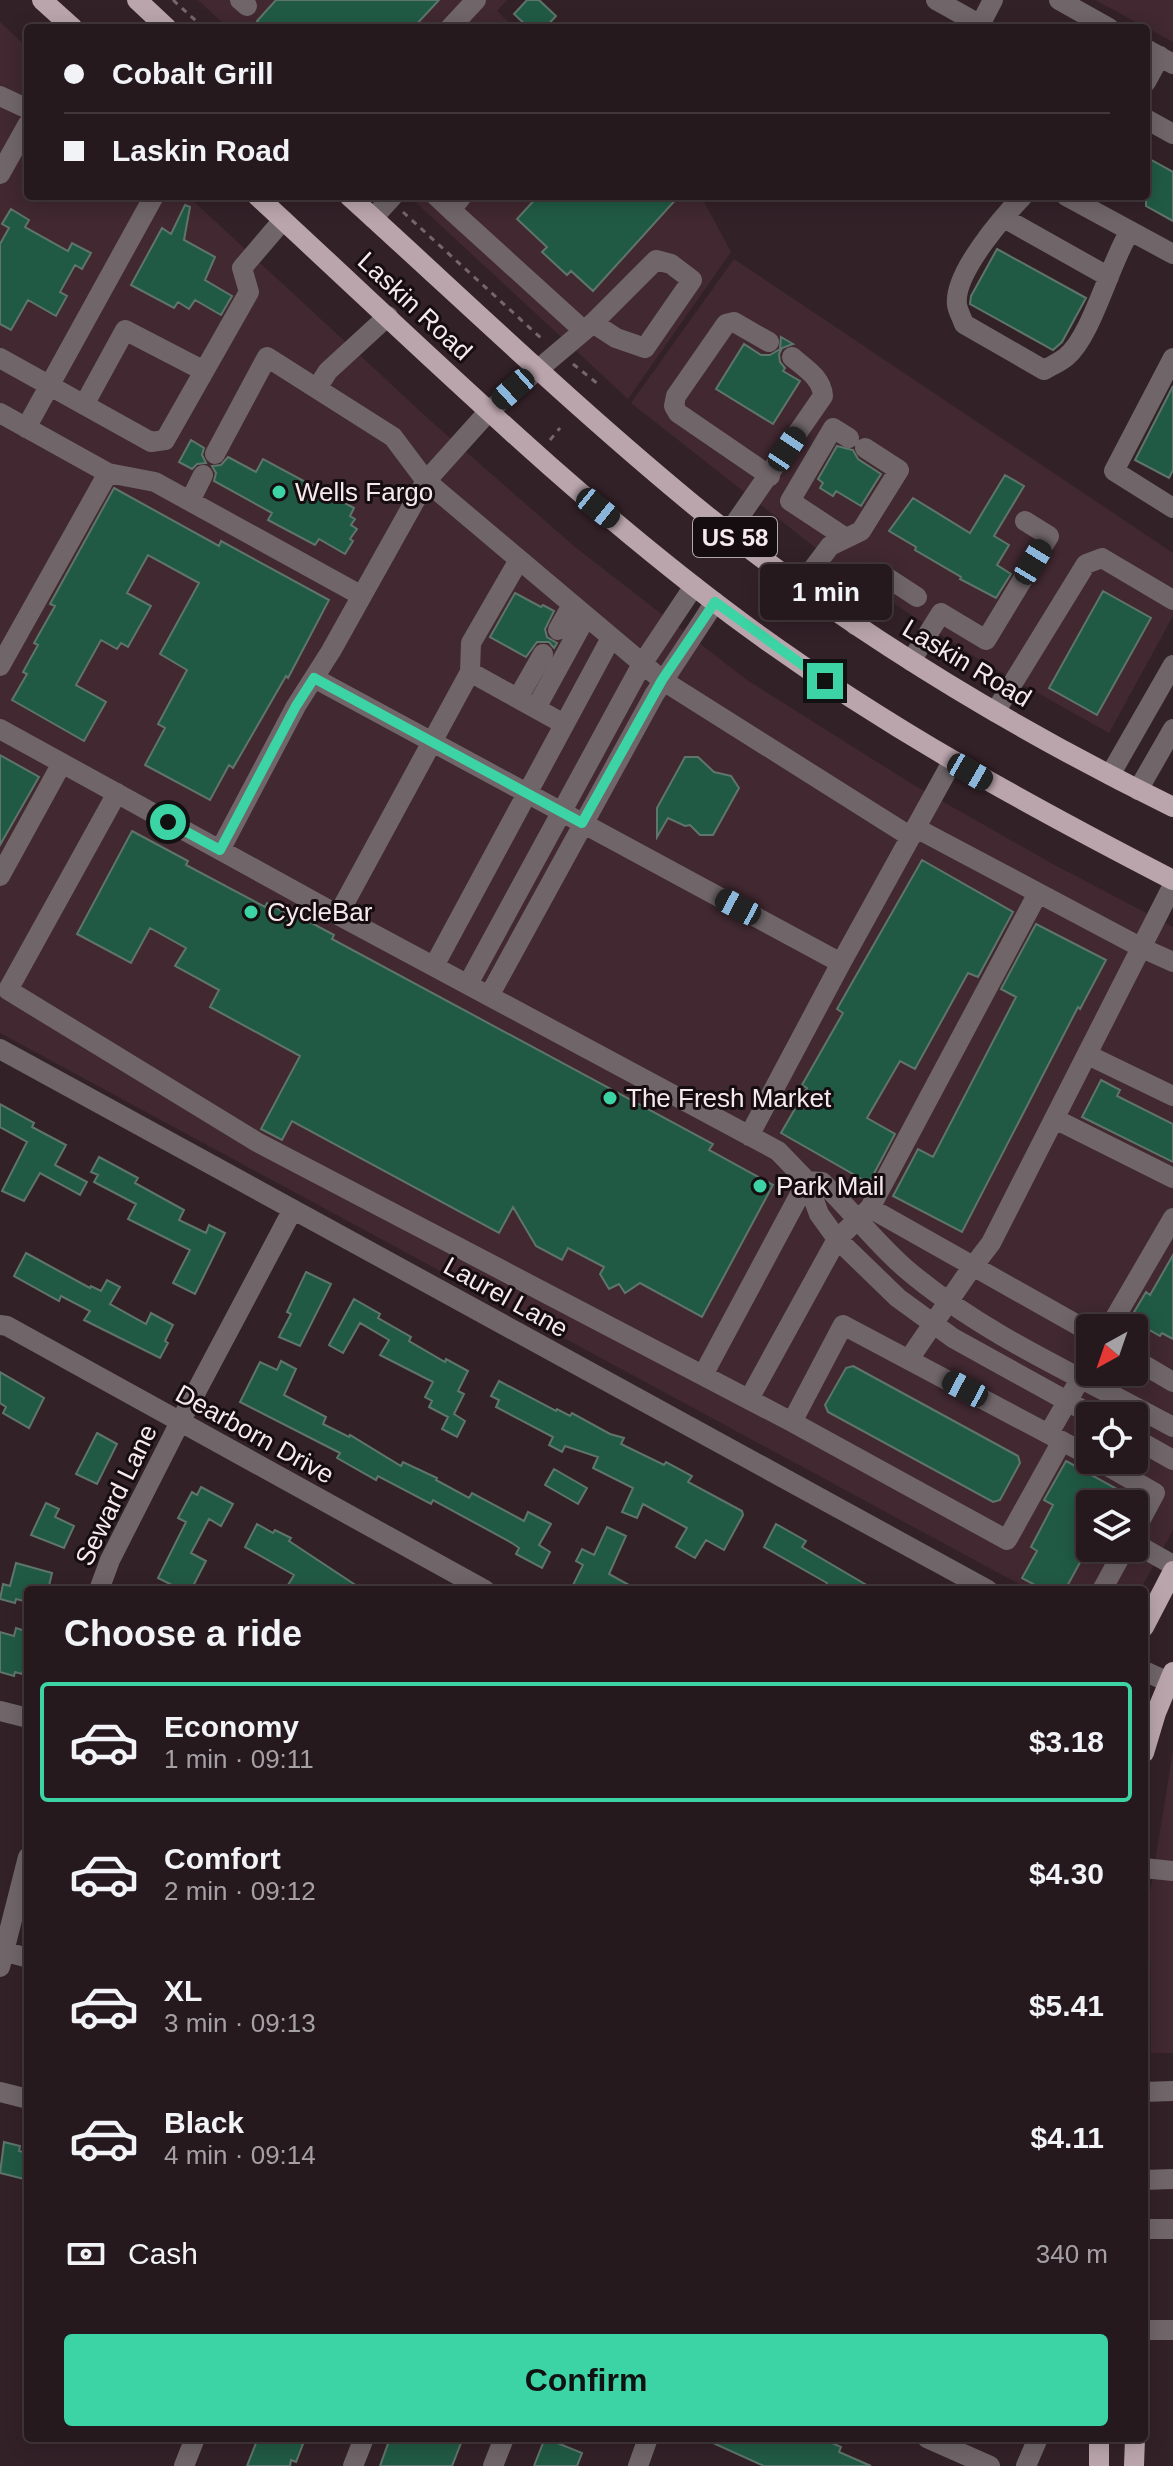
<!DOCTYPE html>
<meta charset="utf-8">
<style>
body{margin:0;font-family:Arial,sans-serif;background:#2e2227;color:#f1f3f6;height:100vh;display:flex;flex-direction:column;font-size:30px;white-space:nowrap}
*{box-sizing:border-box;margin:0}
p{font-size:26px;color:#a4a0a4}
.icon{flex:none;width:44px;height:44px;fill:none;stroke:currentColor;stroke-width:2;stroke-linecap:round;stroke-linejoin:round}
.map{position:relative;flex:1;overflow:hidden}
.panel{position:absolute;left:24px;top:1586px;width:1124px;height:856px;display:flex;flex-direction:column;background:#26191e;border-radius:8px;box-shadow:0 4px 20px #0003,0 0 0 2px #42383c}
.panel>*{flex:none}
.banner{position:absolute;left:24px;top:24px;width:1126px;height:176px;border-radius:8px;box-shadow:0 4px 20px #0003,0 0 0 2px #42383c;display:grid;align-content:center;height:176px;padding:0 40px;background:#26191e}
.needle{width:52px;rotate:220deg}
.tools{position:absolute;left:1076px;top:1314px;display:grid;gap:16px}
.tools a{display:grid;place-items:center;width:72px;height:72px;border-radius:8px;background:#26191e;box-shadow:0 4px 20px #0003,0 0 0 2px #42383c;font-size:40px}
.end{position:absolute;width:36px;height:36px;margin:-18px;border:10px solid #3cd4a4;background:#111;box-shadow:0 0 0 4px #111}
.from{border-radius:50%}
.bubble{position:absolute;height:56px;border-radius:8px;background:#26191e;box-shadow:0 4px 20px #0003,0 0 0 2px #42383c;font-size:26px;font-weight:700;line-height:56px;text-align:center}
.car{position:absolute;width:24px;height:48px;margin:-24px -12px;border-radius:10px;box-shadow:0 0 6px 2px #0007;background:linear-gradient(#222 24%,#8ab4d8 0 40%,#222 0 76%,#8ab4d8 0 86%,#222 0)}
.banner b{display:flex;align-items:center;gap:28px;height:76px;font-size:30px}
.banner b+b{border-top:2px solid #42383c}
.banner i{width:20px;height:20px;background:#f1f3f6}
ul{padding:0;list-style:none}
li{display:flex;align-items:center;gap:24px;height:120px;margin:0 16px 12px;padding:0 24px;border:4px solid transparent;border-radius:8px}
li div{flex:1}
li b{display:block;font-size:30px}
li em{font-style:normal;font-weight:700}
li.active{border-color:#3cd4a4}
li>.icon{width:72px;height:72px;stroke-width:1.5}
h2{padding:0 40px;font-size:36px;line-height:96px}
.pay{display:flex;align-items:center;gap:20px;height:88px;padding:0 40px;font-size:30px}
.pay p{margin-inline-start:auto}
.action{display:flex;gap:16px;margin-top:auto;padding:16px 40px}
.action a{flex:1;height:92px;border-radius:8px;background:#3cd4a4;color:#111;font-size:32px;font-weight:700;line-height:92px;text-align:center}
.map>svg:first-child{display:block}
.built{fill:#412831;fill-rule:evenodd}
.building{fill:#205a45;stroke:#5f756b;stroke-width:2}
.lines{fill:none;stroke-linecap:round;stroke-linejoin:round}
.path{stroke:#77676d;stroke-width:3;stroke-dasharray:6 6;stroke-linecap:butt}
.minor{stroke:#70666a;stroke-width:20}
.major{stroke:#baa5ac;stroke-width:20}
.route{stroke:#3cd4a4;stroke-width:10}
.poi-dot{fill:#3cd4a4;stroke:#150d10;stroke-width:3}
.labels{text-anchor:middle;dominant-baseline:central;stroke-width:6;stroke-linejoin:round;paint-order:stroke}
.shield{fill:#150d10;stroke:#b3a8ab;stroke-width:2}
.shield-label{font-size:24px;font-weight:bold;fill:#f7eaee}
.street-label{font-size:26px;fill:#f7eaee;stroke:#150d10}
.poi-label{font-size:26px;fill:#f7eaee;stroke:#150d10;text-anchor:start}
</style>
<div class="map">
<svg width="1173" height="2466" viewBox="0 0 1173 2466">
<rect width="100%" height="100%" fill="#332128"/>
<path class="built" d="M198,0H507L497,11L515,28H228Z
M1095,0H1173V42Z
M0,22L28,48V196H188L433,423L575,547L747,680L912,784L1051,863L1173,927V1530L1140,1590H1030L0,1033ZM1090,1328H1134V1372H1090ZM1090,1416H1134V1460H1090ZM1090,1504H1134V1548H1090Z
M409,196H701L731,252L628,399Z
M734,259L1173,553V616L1109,733L981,661L845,571L631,403Z
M1173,1751V2053H1151L1150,1893Z"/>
<path class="building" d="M276,0H439L413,28H264L257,21Z
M527,0H539L556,16L545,28H529L514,14Z
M1146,157L1173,172V221L1146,206Z
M538,196H679L593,291L571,271L567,275L542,252L547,247L517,219Z
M185,205L190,207L184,240L215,257L205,280L232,296L221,315L195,300L189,309L178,302L174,308L131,285L162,228L171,234Z
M11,209L29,220L25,227L68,251L72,243L91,253L82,269L75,265L60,292L67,296L56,316L28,300L11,330L0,324V244L9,228L2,224Z
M997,249L1086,298L1062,342L1053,350L970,304L971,296Z
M781,337L793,344L782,348L779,354L780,362L785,368L783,371L800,381L773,424L716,389L744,344L761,355H770L780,349Z
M1173,386V470L1169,478L1135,460Z
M191,440L204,448L202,455L206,463L197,464L192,469L179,462Z
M837,446L853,450L858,459L881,474L861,506L836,491L833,496L820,488L823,483L818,479Z
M228,457L256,472L263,459L354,508L350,516L355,519L351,525L357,529L350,539L353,541L345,554L319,539L315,545L268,520L272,513L214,481L216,473L212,466L221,465Z
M1005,475L1024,486L994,536L1009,545L997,565L1011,574L996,598L960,579L961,577L915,550L916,547L889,531L913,498L970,533Z
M114,488L219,546L221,541L329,600L288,678L286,676L233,768L229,765L210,800L145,765L165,728L158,724L187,670L160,654L199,583L148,555L127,593L151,606L128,647L121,643L117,649L101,640L76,685L106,702L84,741L12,700L27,674L23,672L38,645L34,643L55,606L50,604Z
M1103,591L1151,618L1097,715L1049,688Z
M515,593L541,607L543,605L554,611L545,629L547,637L557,643L554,648L549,642H537L526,657L490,637Z
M0,755L39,777L0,845Z
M685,757H698L714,772L731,776L739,788L713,835H700L690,825L685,826L668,818L657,837V808Z
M132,831L188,861L186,865L265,907L267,903L293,917L295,914L334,935L332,939L713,1144L709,1150L773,1185L702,1317L640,1283L625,1293L619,1284L609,1289L600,1274L604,1267L568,1248L562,1260L536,1246L513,1207L499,1233L292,1121L282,1140L261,1129L300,1056L210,1007L219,990L175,966L186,948L150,928L131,963L77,934Z
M922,860L1013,912L978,977L968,973L915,1069L900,1061L867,1118L895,1134L869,1183L781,1133L807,1088L802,1085L843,1013L837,1009Z
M1036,924L1106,960L1080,1009L1078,1007L962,1232L893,1196L918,1149L933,1157L1016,997L1001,989Z
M1101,1080L1120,1090L1117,1096L1173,1124V1162L1082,1117Z
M0,1104L34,1123L32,1127L66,1145L55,1165L87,1182L80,1195L40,1173L24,1201L2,1191L27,1142L0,1127Z
M99,1157L138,1178L135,1183L184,1210L179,1220L206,1233L209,1225L225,1233L195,1294L173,1283L190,1250L128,1219L136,1204L94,1182L98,1175L91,1172Z
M26,1253L90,1288L91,1286L101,1291L107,1280L120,1287L110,1304L146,1324L151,1313L173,1325L165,1341L168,1343L160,1358L84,1320L90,1311L61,1296L59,1301L14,1276Z
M1173,1255V1339L1162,1333L1160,1336L1130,1319L1146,1292L1150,1295Z
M306,1272L331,1284L300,1346L279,1337L291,1314L287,1312Z
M354,1299L380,1314L378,1318L411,1337L409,1341L445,1362L446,1359L468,1371L458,1391L464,1394L454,1414L465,1421L457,1437L442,1429L448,1417L429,1407L432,1401L425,1397L433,1382L380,1355L389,1340L360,1323L343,1353L329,1345Z
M281,1361L296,1369L284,1395L326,1417L323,1424L349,1437L350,1435L401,1466L403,1462L437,1478L436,1480L469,1498L472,1493L524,1521L528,1512L551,1524L539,1545L550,1552L542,1568L516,1554L519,1548L512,1543L433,1500L431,1504L378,1476L376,1480L337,1458L340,1453L240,1402L260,1362L277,1370Z
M853,1366L1018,1456L1020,1463L1000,1500L993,1502L828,1412L825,1405L846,1368Z
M0,1372L44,1398L29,1428L3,1413L6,1407L0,1403Z
M499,1381L556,1411L557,1409L570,1416L572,1413L610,1434L624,1438L621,1444L664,1465L666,1462L692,1476L688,1482L742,1511L743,1515L724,1550L706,1540L695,1558L676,1547L687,1528L643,1504L637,1518L622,1512L633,1488L593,1468L598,1457L565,1446L562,1452L549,1445L553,1437L496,1407L499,1400L491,1396Z
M97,1433L117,1444L97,1484L76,1474Z
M1066,1461L1137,1500L1134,1504H1090V1544L1065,1590H1044L1022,1578L1037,1551L1031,1547L1053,1505L1044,1500Z
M554,1469L587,1488L578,1504L545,1485Z
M201,1487L233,1504L221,1526L209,1519L191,1553L206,1561L191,1590H182L158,1578L186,1522L178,1518L192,1492L197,1495Z
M46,1503L59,1509L55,1517L74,1526L64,1548L31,1535Z
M257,1524L273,1533L275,1530L291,1538L289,1541L363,1590H285L294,1575L245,1547Z
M776,1524L806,1541L802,1547L875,1590H823L827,1583L764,1547Z
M607,1527L626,1536L609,1574L638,1590H582L573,1585L583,1565L576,1561L582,1549L594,1555Z
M16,1563L52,1573L48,1590H28V1602L16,1599L15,1603L0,1599L3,1584L10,1586Z
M16,1628L28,1632V1652L22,1674L15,1672L14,1676L0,1672V1632L14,1636Z
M4,2142L20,2146L19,2151L28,2153V2180L0,2173Z
M258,2438H288L303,2444L296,2462L291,2460L290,2466H247Z
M390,2438H463L452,2466H380Z
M545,2438L582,2453L577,2466H534Z
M702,2438H821L841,2447L839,2452L871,2466H764Z"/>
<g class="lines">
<path class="path" d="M173,0L204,28
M403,212L542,339
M573,364L598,384
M550,440L560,428"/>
<path class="minor" d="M240,0L247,6
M936,0L986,28
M1059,0L1109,28
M980,25L993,0
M450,28L476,0
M1146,49L1173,64
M1146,82L1160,56
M0,96L28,109
M1146,119L1173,134
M0,174L28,124
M436,196L451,210L462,196
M1023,196C1002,218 953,274 957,305C958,311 962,318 964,324L1044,370C1051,366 1060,362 1066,357C1092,336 1110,262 1130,231
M1066,196L1173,254
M451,210L583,330
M373,218L393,196
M1004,218L1109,277
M769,342L734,322L726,324L676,396L674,406L678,413L770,476
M0,358L151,442L165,440L249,292L242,268L283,220
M1173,358L1114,471L1173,508
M317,388L328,371L388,316
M84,405L125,330L204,371
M0,413L108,473L0,666
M26,428L154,196
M215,454L267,357L393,437L426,481L662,680L911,837
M108,473L155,482L362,596
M190,501L203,475
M729,532L823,396C822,378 805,368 792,357
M846,538L790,501L833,428L849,438
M800,586L830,546L861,531L899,470L865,448
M855,625L888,578L917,597
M558,630L572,605
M911,661L941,613L986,640L1049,536L1025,521
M470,672L564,724
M314,678L841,963
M518,698L543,654
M536,708L586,617
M995,712L1086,564L1102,558L1173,600
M0,729L338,915L778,1151L807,1181L819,1214L837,1239L898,1298L953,1338L1094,1416
M1110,775L1173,665
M1138,790L1173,729
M117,793L8,990L257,1142L792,1422
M916,828L1142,948L1173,962
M220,850L296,706L331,651L426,481L489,411L593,323L656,260L671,264L692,280L645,348L616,338L593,323
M0,876L62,763
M338,915L470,672L471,643L519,560
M434,966L611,638
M468,984L642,664L694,586
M489,996L654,695L715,602
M0,1049L988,1590
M1088,1055L1173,1096
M1055,1119L1173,1178
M749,1136L841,963L952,762
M807,1181L822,1182C851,1210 875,1242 906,1269C983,1335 1084,1378 1173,1427
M870,1208L1090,1332
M0,1325L7,1326L485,1590
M1109,1328L1173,1218
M909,1359L968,1273L991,1243L1173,885
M1134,1359L1173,1382
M703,1375L807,1181
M749,1399L837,1239L870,1208L1038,893
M1049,1433L1090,1362
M1134,1438L1173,1460
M1062,1441L1007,1540L792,1422L843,1325L1090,1456
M1097,1460L1155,1493L1134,1532
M1134,1543L1173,1565
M99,1590L110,1560L180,1422L292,1211
M1102,1590L1125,1548
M1144,1671L1173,1684
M0,1711L28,1718
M1144,1868L1173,1871
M0,1950L28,1958
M0,1967L28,1857
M0,2092L28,2099
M1144,2092L1173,2091
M1144,2180L1173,2179
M1144,2229H1173
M1144,2330H1173
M927,2438L990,2466
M184,2466L195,2438
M353,2466L364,2438
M493,2466L504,2438
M638,2466L648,2438
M1026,2466L1038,2438"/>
<path class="major" d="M42,0L73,28
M137,0L167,28
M257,196C418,344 575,501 752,630C887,728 1026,804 1173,880
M349,196C467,303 582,414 706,515C850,630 1008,726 1173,807
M1144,1627L1173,1571
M1144,1753L1156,1713L1173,1672
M1099,2438V2466
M1134,2466L1135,2438"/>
</g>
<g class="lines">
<path class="route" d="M168,822L220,850L296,706L314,678L582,823L662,680L715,602L825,681"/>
</g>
<g class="poi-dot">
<circle cx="279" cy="492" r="8"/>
<circle cx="251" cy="912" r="8"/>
<circle cx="610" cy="1098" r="8"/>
<circle cx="760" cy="1186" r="8"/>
</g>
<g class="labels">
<rect class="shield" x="693" y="517" width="84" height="40" rx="6"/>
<g class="shield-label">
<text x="735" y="537">US 58</text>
</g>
<g class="street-label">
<text transform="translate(415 306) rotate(43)">Laskin Road</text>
<text transform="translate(967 663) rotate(31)">Laskin Road</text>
<text transform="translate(506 1297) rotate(29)">Laurel Lane</text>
<text transform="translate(255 1434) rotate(29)">Dearborn Drive</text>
<text transform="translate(116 1495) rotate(-64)">Seward Lane</text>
</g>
<g class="poi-label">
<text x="295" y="492">Wells Fargo</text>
<text x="267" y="912">CycleBar</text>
<text x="626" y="1098">The Fresh Market</text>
<text x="776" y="1186">Park Mail</text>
</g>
</g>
</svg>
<div class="tools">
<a><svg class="needle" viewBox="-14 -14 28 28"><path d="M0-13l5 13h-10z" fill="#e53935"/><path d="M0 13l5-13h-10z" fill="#a4a0a4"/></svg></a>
<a><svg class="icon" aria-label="locate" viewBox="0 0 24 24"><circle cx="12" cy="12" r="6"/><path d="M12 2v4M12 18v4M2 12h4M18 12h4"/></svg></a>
<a><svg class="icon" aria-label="layers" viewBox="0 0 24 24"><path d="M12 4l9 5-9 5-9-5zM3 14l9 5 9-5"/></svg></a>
</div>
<i class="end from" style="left:168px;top:822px"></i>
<i class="end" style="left:825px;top:681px"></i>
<div class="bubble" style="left:760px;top:564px;width:132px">1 min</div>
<i class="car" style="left:513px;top:389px;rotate:228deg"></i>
<i class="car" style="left:787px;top:449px;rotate:34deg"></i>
<i class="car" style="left:598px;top:508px;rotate:129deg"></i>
<i class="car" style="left:1033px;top:562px;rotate:31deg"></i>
<i class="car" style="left:970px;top:772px;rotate:120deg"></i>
<i class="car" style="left:738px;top:907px;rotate:298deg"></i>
<i class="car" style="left:965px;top:1389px;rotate:298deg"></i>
<div class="banner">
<b><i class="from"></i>Cobalt Grill</b>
<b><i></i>Laskin Road</b>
</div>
<section class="panel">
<h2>Choose a ride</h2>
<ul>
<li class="active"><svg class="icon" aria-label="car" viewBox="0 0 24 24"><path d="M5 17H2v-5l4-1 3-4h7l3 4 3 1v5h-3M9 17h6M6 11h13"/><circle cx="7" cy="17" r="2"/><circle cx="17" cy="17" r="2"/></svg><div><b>Economy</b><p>1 min · 09:11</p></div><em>$3.18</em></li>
<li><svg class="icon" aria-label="car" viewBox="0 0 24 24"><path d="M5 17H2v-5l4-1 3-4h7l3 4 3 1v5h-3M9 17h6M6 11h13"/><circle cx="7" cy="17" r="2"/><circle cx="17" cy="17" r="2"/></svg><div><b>Comfort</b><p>2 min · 09:12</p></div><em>$4.30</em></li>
<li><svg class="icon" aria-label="car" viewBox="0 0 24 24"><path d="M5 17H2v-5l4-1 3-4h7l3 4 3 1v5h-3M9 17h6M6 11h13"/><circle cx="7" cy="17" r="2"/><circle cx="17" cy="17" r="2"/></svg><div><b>XL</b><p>3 min · 09:13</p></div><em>$5.41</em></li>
<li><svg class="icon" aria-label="car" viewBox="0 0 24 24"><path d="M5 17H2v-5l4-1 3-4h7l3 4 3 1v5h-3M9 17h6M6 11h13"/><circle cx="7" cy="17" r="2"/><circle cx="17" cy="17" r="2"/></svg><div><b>Black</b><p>4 min · 09:14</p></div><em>$4.11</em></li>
</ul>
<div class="pay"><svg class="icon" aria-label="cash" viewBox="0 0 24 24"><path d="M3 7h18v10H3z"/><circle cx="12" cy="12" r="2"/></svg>Cash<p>340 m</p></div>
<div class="action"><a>Confirm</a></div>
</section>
</div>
